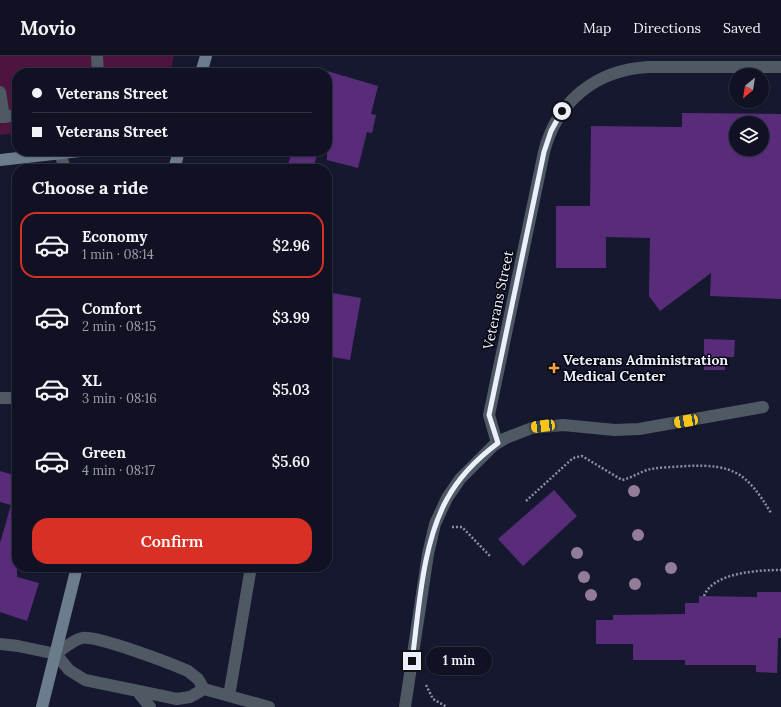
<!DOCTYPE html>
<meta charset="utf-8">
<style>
body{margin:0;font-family:Lora,serif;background:#1e2031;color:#f1f3f6;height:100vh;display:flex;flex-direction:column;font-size:15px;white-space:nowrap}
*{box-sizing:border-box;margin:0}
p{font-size:13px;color:#9c9ea6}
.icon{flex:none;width:22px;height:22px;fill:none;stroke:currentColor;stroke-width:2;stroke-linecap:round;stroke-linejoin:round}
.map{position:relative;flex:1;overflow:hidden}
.drawer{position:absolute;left:12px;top:108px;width:320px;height:408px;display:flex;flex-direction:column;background:#101224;border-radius:16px;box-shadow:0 1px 3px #0004,0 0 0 1px #303241}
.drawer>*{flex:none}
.top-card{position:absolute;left:12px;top:12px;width:320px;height:88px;border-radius:16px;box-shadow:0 1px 3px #0004,0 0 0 1px #303241;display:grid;align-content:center;height:88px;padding:0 20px;background:#101224}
.needle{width:26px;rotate:210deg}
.controls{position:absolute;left:729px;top:12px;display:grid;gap:8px}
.controls a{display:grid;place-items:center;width:40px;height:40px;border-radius:50%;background:#101224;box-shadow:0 1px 3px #0004,0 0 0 1px #303241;font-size:20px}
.end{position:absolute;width:18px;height:18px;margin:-9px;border:5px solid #eceffc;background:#111;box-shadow:0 0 0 2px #111}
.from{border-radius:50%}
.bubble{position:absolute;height:28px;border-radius:14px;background:#101224;box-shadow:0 1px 3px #0004,0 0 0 1px #303241;font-size:13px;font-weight:600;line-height:28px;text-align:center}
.car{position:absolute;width:12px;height:24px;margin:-12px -6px;border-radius:5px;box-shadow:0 0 3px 1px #0007;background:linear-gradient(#f5c518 24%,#345 0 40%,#f5c518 0 76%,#345 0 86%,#f5c518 0)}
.top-card b{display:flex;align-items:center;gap:14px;height:38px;font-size:15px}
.top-card b+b{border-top:1px solid #303241}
.top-card i{width:10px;height:10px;background:#f1f3f6}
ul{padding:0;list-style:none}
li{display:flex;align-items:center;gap:12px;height:66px;margin:0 8px 6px;padding:0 12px;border:2px solid transparent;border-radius:16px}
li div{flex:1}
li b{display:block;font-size:15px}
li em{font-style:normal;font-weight:600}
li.selected{border-color:#d93025}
li>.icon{width:36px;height:36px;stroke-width:1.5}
h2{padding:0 20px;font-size:18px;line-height:48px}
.cta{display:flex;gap:8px;margin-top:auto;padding:8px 20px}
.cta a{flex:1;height:46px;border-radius:16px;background:#d93025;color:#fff;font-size:16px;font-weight:600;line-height:46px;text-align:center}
header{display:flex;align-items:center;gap:24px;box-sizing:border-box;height:56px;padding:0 20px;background:#101224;border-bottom:1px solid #303241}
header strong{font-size:19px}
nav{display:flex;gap:22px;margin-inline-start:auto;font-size:14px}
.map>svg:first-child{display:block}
.green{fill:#4c143f}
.building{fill:#592c7a;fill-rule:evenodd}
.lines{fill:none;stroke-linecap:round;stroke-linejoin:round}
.path{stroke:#8b8ea0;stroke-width:2.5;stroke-dasharray:2 2;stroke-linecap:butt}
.lane{stroke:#4e5963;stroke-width:12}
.street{stroke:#4e5963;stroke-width:12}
.secondary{stroke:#6b7c8c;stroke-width:12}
.tree{fill:#937c97}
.route{stroke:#eceffc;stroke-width:5}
.poi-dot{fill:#f1a540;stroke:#04050e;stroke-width:1.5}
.labels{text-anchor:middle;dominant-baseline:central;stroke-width:3;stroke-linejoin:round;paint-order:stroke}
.street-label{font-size:14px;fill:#eceffc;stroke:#04050e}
.poi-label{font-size:14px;font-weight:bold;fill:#eceffc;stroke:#04050e;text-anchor:start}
</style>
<header>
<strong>Movio</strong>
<nav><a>Map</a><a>Directions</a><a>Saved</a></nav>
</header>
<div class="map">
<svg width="781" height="651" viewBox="0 0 781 651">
<rect width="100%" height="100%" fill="#161830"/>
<path class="green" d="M0,0H174L170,17H17V77L0,79Z"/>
<path class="building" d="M327,15L378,30L371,58L376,59L372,77L367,76L358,112L327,104Z
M682,57L781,58V243L710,240L711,217L660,255L649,240L650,182L606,181V212H556V150H590L591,70L682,71ZM736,67H762V93H736Z
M292,95H318L313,113H302L288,109Z
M332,237L361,242L350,304L327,300V266Z
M704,283L735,284L734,301H725V314H704Z
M0,415L17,420V521L39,527L27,565L0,556V487L11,449L0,446Z
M554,434L577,460L523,510L498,483Z
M757,536H781V582H778L777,617L756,616V609H685V604H633V588H596V564H613V559L685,558V547H699V540L757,541Z"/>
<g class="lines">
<path class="path" d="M526,445L573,402L582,400L622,424C632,422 641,415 651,413C662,411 675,411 687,410C734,408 747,417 771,457
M452,471H462L490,500
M704,540C713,516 760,514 781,514
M426,629L433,643L447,651"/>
<path class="lane" d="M97,0L98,17
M0,36L4,61H0
M4,61L17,59
M60,97L65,113
M497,387L489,359L544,96C557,45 596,14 648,11H781
M204,633L190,641L177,643L85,624L69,614L56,598C64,592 73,584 82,582C97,579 172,608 188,615L198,623L204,633L269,651
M138,636L150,651
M229,640L251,511
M405,651L428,498L435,468L447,442L460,423L494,389L506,382L532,372L563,369L615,374L639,373L763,351"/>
<path class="street" d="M0,342H17
M0,588L18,590L56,598"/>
<path class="secondary" d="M201,17L206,0
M0,104L80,95
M174,113L179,95
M42,651L77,511"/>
</g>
<g class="tree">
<circle cx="634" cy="435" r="6"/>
<circle cx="638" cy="479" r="6"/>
<circle cx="577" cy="497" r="6"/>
<circle cx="671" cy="512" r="6"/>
<circle cx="584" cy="521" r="6"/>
<circle cx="635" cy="528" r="6"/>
<circle cx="591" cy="539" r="6"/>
</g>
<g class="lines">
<path class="route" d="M412,605C419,554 422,488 447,443C459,421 478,402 498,387L489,359L544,96L551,75L562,55"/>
</g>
<path class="poi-dot" d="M552 306h4v4h4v4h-4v4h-4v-4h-4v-4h4z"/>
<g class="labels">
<g class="street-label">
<text transform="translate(498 244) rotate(-78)">Veterans Street</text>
</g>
<g class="poi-label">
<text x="563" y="304">Veterans Administration<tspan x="563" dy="16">Medical Center</tspan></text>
</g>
</g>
</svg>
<div class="controls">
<a><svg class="needle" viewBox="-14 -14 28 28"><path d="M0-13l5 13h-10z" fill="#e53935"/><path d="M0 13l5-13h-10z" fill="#9c9ea6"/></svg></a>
<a><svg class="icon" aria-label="layers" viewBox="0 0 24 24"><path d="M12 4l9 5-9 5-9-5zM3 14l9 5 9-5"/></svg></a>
</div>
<i class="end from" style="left:562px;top:55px"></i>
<i class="end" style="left:412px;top:605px"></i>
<div class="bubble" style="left:426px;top:591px;width:66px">1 min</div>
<i class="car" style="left:686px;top:365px;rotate:260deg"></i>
<i class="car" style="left:543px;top:370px;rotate:263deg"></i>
<div class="top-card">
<b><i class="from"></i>Veterans Street</b>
<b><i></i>Veterans Street</b>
</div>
<section class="drawer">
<h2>Choose a ride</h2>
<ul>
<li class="selected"><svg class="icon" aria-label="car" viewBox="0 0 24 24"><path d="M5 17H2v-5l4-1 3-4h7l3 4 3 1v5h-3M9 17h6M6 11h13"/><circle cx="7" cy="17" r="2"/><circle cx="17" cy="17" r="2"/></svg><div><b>Economy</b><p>1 min · 08:14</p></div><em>$2.96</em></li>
<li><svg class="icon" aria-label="car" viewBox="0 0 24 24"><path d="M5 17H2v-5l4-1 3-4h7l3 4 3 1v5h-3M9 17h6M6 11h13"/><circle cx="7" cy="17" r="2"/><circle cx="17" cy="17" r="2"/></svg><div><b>Comfort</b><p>2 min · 08:15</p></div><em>$3.99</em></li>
<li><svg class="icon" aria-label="car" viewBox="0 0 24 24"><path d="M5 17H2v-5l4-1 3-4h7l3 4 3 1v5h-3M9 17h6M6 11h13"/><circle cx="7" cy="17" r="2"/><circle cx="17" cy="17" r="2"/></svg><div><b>XL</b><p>3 min · 08:16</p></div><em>$5.03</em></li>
<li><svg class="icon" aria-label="car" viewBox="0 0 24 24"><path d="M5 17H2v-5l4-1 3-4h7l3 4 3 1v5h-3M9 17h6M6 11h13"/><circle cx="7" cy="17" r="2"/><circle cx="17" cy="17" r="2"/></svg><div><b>Green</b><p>4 min · 08:17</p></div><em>$5.60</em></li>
</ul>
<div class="cta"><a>Confirm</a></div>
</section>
</div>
